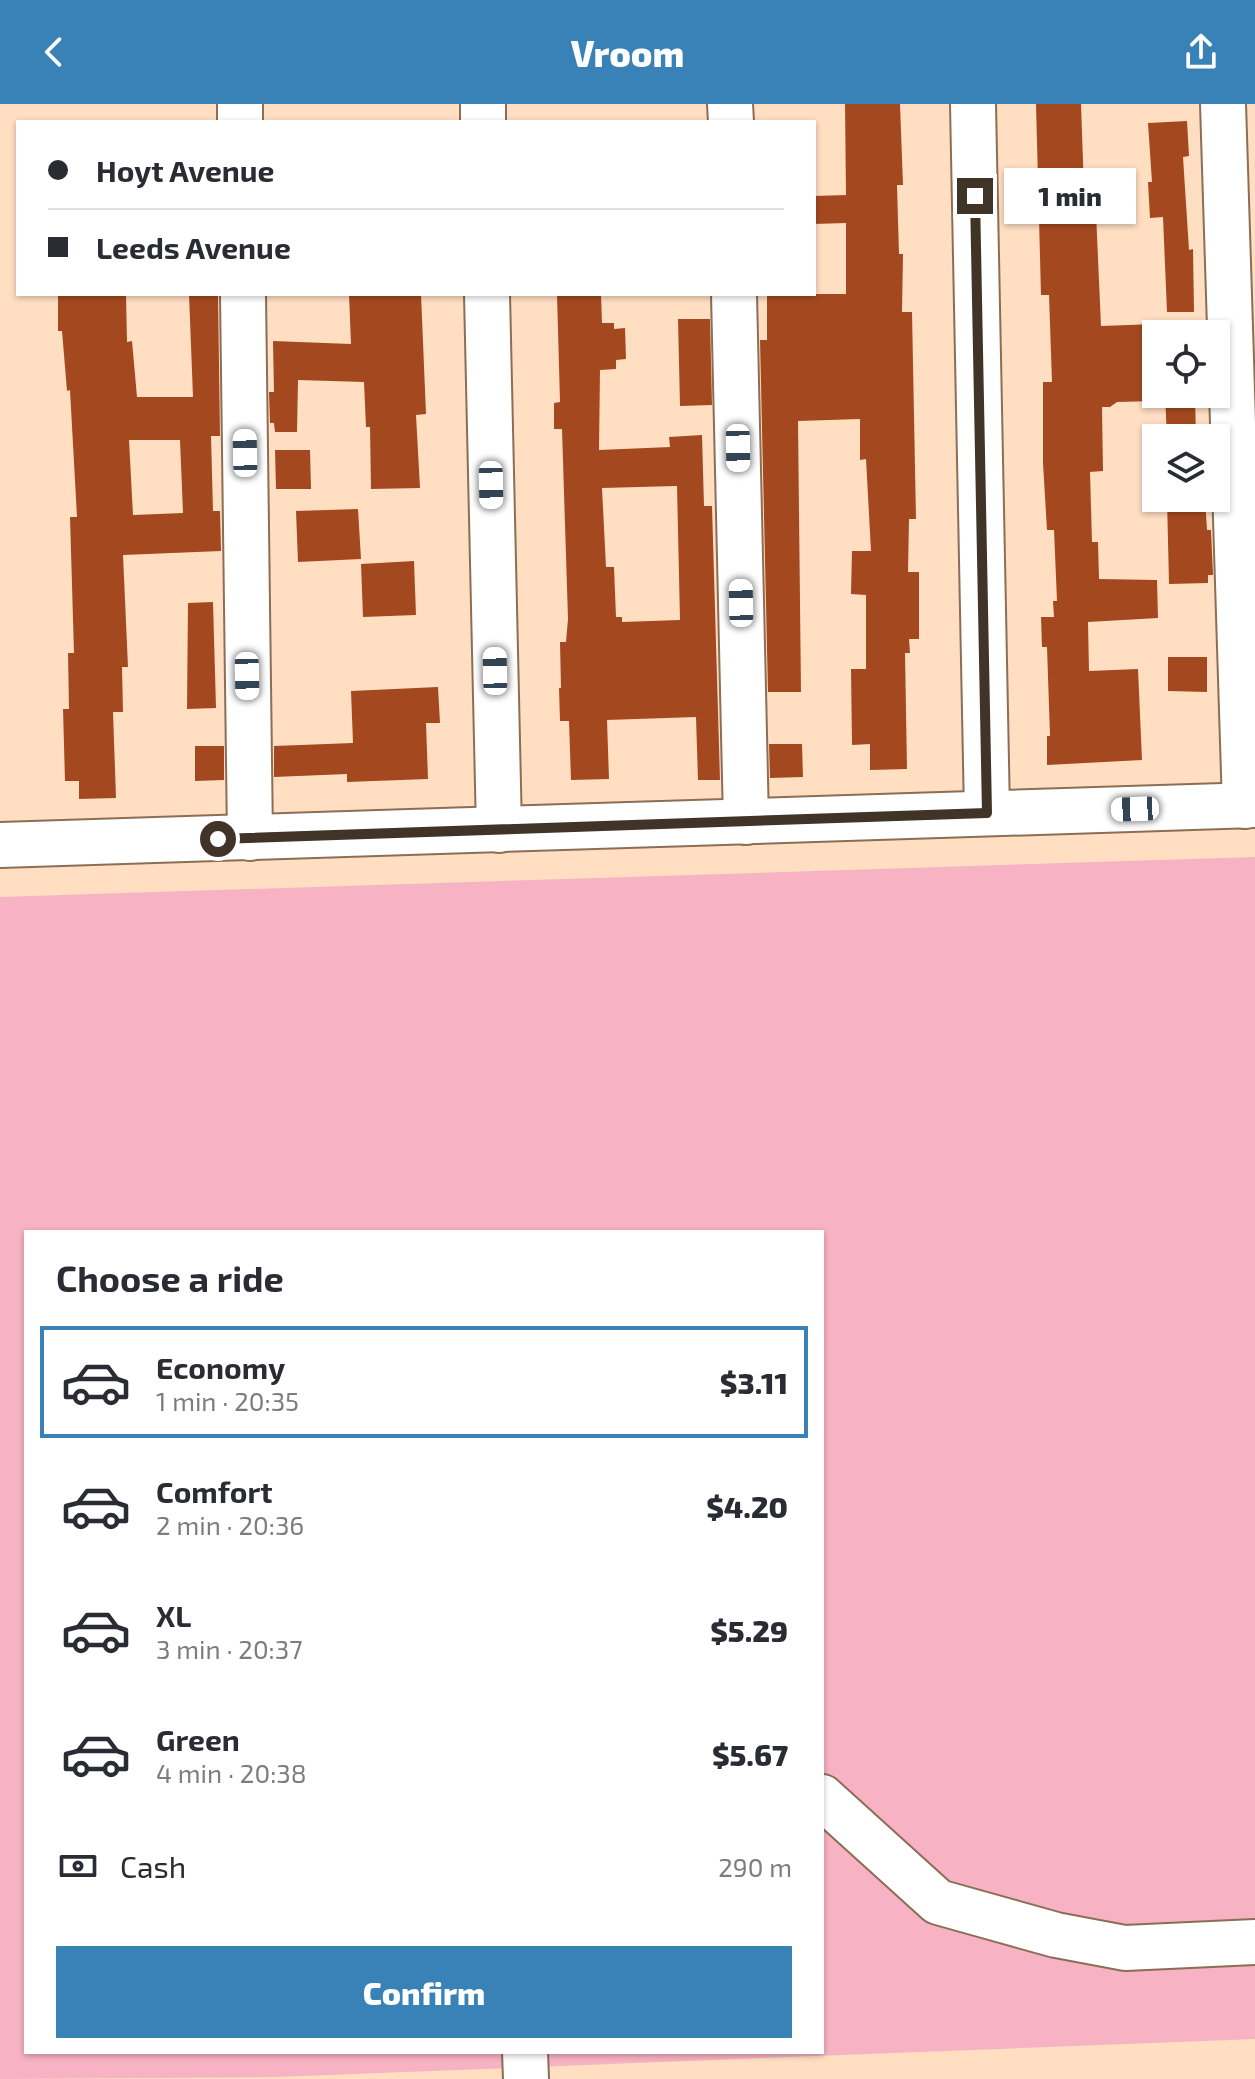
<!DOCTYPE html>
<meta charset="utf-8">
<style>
body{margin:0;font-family:"Exo 2",sans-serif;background:#f7f7f7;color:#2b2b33;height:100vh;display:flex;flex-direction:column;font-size:30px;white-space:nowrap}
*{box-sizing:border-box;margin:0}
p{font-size:26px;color:#7c7c81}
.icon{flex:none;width:44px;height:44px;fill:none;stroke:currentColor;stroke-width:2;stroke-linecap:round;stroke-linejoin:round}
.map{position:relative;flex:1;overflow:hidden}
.sheet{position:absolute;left:24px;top:1126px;width:800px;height:824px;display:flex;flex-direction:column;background:#fff;border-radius:0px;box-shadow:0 2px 6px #0004}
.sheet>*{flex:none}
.top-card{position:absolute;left:16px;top:16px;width:800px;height:176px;border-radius:0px;box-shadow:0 2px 6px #0004;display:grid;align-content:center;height:176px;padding:0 32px;background:#fff}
.buttons{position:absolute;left:1142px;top:216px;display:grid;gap:16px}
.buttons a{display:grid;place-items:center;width:88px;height:88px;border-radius:0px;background:#fff;box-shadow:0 2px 6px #0004;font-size:40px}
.end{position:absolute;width:36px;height:36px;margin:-18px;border:10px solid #403328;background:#fff;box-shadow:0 0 0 4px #fff}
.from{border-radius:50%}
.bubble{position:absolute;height:56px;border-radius:0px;background:#fff;box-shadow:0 2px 6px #0004;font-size:26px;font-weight:800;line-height:56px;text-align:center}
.car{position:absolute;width:24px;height:48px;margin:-24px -12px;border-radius:10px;box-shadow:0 0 6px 2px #0007;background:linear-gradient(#fff 24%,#345 0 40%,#fff 0 76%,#345 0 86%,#fff 0)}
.top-card b{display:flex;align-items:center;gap:28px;height:76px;font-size:30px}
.top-card b+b{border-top:2px solid #e1e1e2}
.top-card i{width:20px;height:20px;background:#2b2b33}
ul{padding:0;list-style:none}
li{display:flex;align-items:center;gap:24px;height:112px;margin:0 16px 12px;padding:0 16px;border:4px solid transparent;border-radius:0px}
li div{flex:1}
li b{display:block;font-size:30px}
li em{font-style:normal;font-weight:800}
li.selected{border-color:#3982b7}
li>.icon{width:72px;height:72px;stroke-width:1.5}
h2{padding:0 32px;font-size:36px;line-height:96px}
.pay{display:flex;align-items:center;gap:20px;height:88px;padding:0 32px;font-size:30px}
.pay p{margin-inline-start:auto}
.cta{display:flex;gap:16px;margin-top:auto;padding:16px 32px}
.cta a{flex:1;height:92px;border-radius:0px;background:#3982b7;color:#fff;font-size:32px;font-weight:800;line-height:92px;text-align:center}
header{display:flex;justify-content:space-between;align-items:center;height:104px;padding:0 32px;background:#3982b7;color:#fff;font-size:36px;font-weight:800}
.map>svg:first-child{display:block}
.green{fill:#f7b2c3;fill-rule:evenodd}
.building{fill:#a4491f;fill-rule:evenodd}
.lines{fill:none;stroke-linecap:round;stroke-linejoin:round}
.minor-casing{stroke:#8b6e55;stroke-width:48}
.major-casing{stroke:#8b6e55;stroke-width:48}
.minor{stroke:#fff;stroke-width:44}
.major{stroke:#fff;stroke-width:44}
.route{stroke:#403328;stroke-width:10}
</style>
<header><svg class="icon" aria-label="back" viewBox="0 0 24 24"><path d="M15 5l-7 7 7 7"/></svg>Vroom<svg class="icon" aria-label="share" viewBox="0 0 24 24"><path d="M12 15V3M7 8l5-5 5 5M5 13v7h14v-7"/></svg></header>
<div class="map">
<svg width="1255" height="1975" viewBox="0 0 1255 1975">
<rect width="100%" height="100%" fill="#ffdec2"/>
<path class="green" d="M1255,753V1935L275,1973L0,1975V793ZM26,1128H822V1948H26Z"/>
<path class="building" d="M845,0H900L903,81H897L899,150H903L902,208H912L916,415H909L908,468H919V535H909L910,549H905L907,665L870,666V640L852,641L851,565H866V491L851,490L852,447H871L866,355L860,356V315L798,317L801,588H768L760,236H767V190H846V119L814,120V92L846,91Z
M1036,0H1081L1084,86H1095L1101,222L1156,220V297L1117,298L1110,303H1102L1103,367L1090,368L1092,438H1098L1099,475L1157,476L1158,514L1088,518L1089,567L1138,565L1142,656L1047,661V632H1050L1047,543H1042L1041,513H1054L1053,497H1057L1054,426H1047L1043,359V278H1052L1049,191H1041Z
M1187,17L1189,52L1183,53L1189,146L1193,145L1194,208H1167L1163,113L1150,114L1148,78H1152L1148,19Z
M58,190H126L127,238L132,237L137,293H193L189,190H218L220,332H211L213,407H220L221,447L123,451L128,563H122L123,608H113L116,694L79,695V677H65L63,605H69L68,549H74L70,413H77L70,286L67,287L62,227H58ZM129,336H180L183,409L133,411Z
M349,190H421L426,310L416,311L420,384L371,385L370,323H366L364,278L298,276L297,328H275L274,319H270L269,288H274L273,237L351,240Z
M557,190H601L602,219H614V225L625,224L626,255L616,256V265L600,266L599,346L670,343L669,333L702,331L704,402H712L720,676H698L696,613L607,616L609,675L571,676L569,617H560L559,584H561L560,538H566L568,515L562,325H554V299L560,298ZM677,382L680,516L622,518V513H616L614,463H606L602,384Z
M678,215H710L712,301L680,302Z
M1165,290H1195L1196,334H1167Z
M275,346H310L311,385H276Z
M1167,394H1205L1207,426H1211L1213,471H1208V479L1169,480Z
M358,405L361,455L298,458L296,407Z
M414,457L416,511L363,513L361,460Z
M213,498L216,604L187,605L188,499Z
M1168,553H1207V588L1168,587Z
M438,583L440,619H426L428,675L347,678V670L274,673V642L353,639L351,587Z
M769,640H802L803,673L770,674Z
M195,642H224V676L195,677Z"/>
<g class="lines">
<defs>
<path id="minor" d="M240,0V18
M483,0V18
M730,0L731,18
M973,0L987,709
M1223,0L1245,702
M243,190L250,734
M487,190L499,726
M734,190L746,718
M822,1693L938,1798L1056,1831L1125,1844L1255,1838
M525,1948L526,1975"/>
<path id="major" d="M0,741L1255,701"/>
</defs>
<use href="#minor" class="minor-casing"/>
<use href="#major" class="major-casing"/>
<use href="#minor" class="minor"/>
<use href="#major" class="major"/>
</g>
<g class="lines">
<path class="route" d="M218,735L987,709L975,92"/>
</g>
</svg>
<div class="buttons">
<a><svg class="icon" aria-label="locate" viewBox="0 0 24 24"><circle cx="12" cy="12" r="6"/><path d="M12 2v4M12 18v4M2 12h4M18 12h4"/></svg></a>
<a><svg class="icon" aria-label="layers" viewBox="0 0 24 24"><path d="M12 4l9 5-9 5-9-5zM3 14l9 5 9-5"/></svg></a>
</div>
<i class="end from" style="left:218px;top:735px"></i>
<i class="end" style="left:975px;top:92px"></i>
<div class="bubble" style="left:1004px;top:64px;width:132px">1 min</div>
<i class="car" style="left:738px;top:344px;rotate:179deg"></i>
<i class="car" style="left:245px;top:349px;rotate:359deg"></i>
<i class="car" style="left:491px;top:381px;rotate:179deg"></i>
<i class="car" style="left:741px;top:499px;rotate:359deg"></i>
<i class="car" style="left:495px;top:567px;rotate:359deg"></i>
<i class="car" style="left:247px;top:572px;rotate:179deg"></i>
<i class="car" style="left:1135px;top:705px;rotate:268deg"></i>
<div class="top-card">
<b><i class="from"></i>Hoyt Avenue</b>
<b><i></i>Leeds Avenue</b>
</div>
<section class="sheet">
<h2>Choose a ride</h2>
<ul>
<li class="selected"><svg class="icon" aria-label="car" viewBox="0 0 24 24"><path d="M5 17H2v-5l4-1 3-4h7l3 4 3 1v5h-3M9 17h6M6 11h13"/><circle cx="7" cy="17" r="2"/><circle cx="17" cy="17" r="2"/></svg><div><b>Economy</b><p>1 min · 20:35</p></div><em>$3.11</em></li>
<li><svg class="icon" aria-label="car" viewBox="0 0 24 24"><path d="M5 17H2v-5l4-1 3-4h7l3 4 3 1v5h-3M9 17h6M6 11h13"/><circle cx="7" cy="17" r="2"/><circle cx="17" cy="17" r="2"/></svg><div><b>Comfort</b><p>2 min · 20:36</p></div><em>$4.20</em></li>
<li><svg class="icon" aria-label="car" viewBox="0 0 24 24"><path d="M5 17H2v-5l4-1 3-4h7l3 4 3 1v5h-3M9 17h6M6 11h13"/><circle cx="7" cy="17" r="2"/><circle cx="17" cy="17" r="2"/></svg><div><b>XL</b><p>3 min · 20:37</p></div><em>$5.29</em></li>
<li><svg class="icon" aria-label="car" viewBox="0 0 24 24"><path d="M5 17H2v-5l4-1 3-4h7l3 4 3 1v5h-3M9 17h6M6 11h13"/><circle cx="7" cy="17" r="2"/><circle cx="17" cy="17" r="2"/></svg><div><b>Green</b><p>4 min · 20:38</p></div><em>$5.67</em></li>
</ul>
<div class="pay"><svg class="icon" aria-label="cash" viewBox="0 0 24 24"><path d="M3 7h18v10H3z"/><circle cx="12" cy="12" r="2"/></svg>Cash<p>290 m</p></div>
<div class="cta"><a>Confirm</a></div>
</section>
</div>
